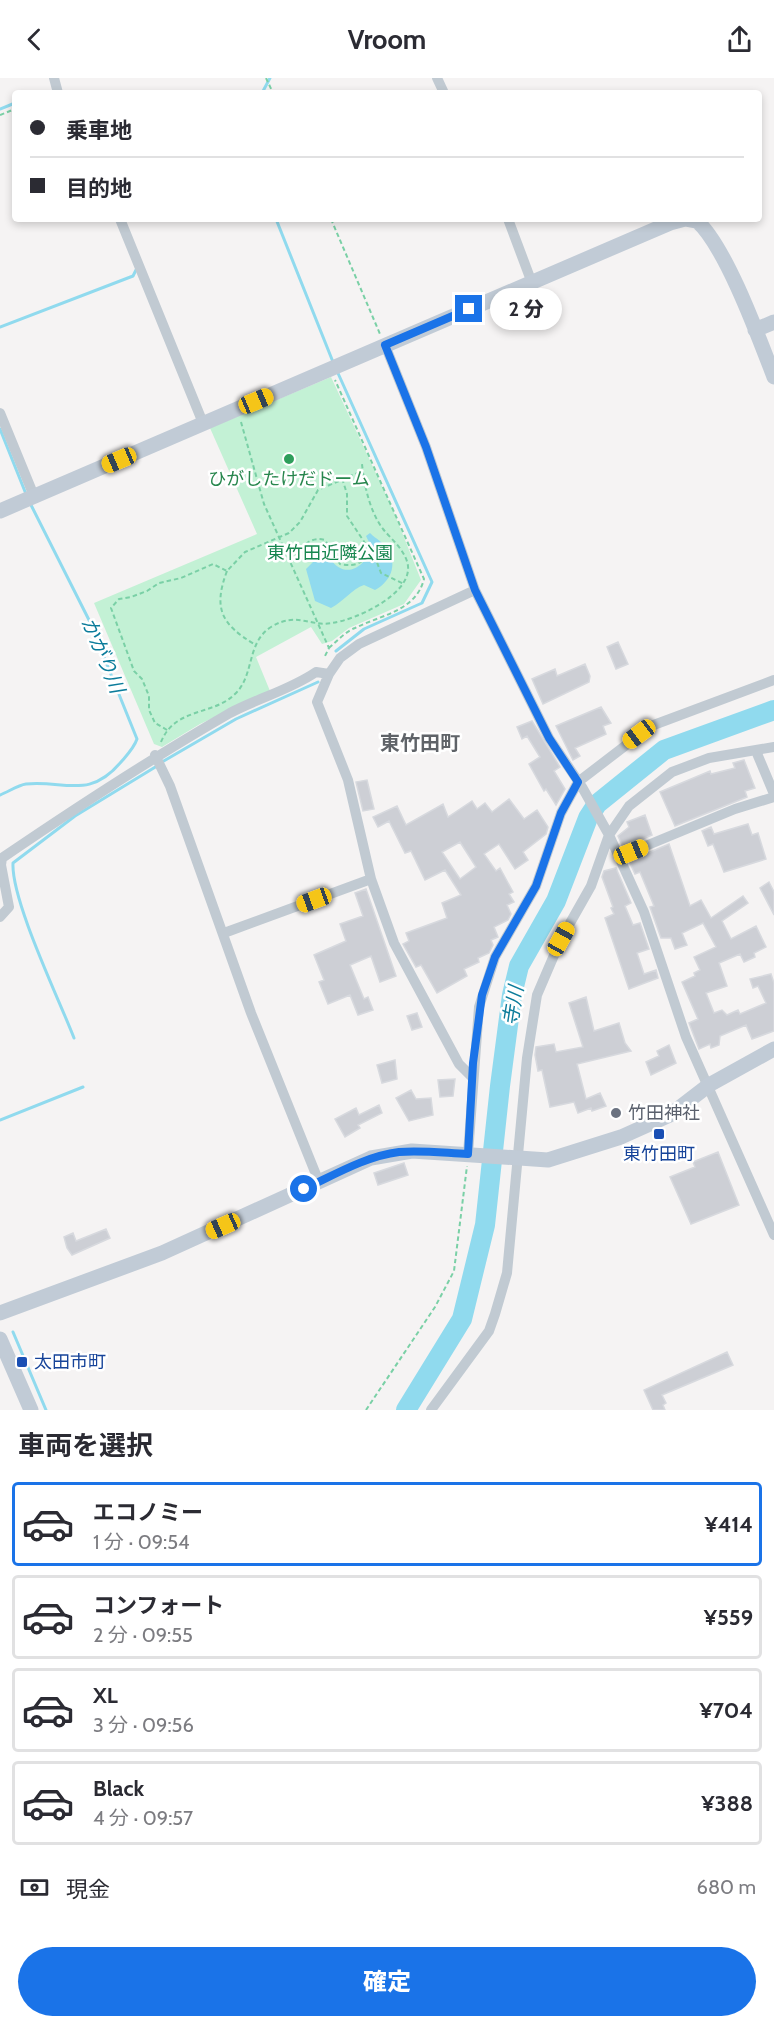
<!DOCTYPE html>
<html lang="ja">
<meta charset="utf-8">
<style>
body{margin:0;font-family:Cabin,"Noto Sans JP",sans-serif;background:#f2f2f3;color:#2b2b33;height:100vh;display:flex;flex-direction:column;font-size:22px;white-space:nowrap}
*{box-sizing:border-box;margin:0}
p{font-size:20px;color:#7c7c81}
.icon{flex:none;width:33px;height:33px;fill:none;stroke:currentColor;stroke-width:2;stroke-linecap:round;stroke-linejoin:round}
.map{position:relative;height:1332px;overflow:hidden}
.panel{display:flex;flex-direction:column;background:#fff;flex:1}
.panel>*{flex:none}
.hud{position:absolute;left:12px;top:12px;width:750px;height:132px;border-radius:6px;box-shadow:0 3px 9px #0003;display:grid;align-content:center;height:132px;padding:0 18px;background:#fff}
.end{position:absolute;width:27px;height:27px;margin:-14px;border:8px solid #1a73e8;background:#fff;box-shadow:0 0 0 3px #fff}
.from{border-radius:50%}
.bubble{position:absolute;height:42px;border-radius:21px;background:#fff;box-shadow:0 3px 9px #0003;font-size:20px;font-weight:800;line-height:42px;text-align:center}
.car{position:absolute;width:18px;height:36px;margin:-18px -9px;border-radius:8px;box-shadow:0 0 4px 2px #0007;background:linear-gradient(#f5c518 24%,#345 0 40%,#f5c518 0 76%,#345 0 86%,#f5c518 0)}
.hud b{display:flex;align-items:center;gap:21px;height:57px;font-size:22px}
.hud b+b{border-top:2px solid #e1e1e2}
.hud i{width:15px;height:15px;background:#2b2b33}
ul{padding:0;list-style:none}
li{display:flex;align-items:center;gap:18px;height:84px;margin:0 12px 9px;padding:0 6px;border:3px solid #e1e1e2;border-radius:6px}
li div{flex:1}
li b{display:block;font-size:22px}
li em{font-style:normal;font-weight:800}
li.active{border-color:#1a73e8}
li>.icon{width:54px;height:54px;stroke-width:1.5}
h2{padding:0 18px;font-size:27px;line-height:72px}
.pay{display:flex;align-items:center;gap:15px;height:66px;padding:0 18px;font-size:22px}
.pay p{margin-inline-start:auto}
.action{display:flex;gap:12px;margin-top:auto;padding:12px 18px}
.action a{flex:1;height:69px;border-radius:36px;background:#1a73e8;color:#fff;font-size:24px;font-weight:800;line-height:69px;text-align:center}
header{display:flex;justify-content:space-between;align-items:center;height:78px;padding:0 18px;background:#fff;font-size:27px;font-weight:800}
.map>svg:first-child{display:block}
.green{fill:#c3f1d5}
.water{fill:#90daee}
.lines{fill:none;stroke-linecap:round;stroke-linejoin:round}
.stream{stroke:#90daee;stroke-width:3}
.river{stroke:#90daee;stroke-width:20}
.building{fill:#cdcfd5;stroke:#d7d9de;stroke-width:1.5;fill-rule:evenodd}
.path{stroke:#7ad0a6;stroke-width:2;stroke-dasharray:4.5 3;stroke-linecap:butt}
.street{stroke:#c1cad2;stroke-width:10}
.secondary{stroke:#c1cbd6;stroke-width:15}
.route{stroke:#1a73e8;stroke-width:8}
.leisure-dot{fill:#2e9e5b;stroke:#fff;stroke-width:2}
.worship-dot{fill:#6b7280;stroke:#fff;stroke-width:2}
.transit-dot{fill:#1a4fb4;stroke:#fff;stroke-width:2}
.labels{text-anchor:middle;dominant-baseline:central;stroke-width:5;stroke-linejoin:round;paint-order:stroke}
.leisure-label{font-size:18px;fill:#27864d;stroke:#fff}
.park-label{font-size:18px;fill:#17864f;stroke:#fff}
.worship-label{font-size:18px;fill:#5b616d;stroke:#fff;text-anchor:start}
.transit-label{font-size:18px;fill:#164399;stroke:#fff}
.water-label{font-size:20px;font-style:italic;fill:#0c7c9b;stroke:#fff}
.neighbourhood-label{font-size:20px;font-weight:bold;fill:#5f6368;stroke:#fff}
</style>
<header><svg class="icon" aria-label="back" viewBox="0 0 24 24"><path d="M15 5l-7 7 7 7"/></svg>Vroom<svg class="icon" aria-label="share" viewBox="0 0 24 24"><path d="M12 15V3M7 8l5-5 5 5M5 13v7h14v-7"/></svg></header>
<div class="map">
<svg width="774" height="1332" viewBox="0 0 774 1332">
<rect width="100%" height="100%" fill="#f5f3f3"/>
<path class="green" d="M331,299L393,432L421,502L404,526L349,550L332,563L322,566L311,549L256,579L270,613L200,646L162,669L154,666L94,525L257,456L210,350Z"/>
<path class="water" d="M370,455C376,461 384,465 388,471C398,488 390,504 375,512L364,507C352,511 344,523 331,530L315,523L306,491L313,484L330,480C344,503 367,489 371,468L366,458Z"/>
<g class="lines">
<path class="stream" d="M262,15L270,0
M0,31L15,25
M276,141L333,284
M0,249L133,198L136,192
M0,351L26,416
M336,573L364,551L422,525L432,504L337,293
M162,684L236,641L318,604
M0,717C8,714 18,707 26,706C65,702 89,722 121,684C127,677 134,670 137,661L89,542L30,425
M74,960C59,921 11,822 13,785L75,738L157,688
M0,1042L83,1009
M13,1254L46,1332"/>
<path class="river" d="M406,1332L462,1241L485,1147L500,1008L512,917L519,888L556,823L588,740L597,726L664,672L774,632"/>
</g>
<path class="building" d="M618,564L628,586L616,591L607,569Z
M585,586L590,598L589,604L543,626L532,601L555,591L557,598Z
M601,629L611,645L603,648L606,656L575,670L580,678L573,682L556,648Z
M532,643L560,689L554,693L565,711L556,727L546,711L544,713L529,686L540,679L527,658L522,661L517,649Z
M744,682L755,710L745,713L747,719L675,748L660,714L710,693L711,696L735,690L733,685Z
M367,702L374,731L363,733L356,704Z
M509,721L524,741L537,732L548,749L546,756L523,774L528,782L515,791L499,766L484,776L496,793L500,790L513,814L509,816L514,824L507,827L511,836L508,842L494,849L498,859L491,862L493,867L489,875L478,880L479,884L464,891L467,898L437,915L421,887L416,889L403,866L409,863L406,855L447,840L442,825L461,817L445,792L425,802L411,773L405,775L389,743L378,749L373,739L397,728L406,747L443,726L448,739L472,723L477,731L485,725L492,734ZM460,764L476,789L460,801L442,774Z
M645,737L652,757L623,769L618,758L629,749L627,744Z
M748,746L752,757L758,755L766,781L724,794L713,766L708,768L702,753L711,749L714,756Z
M669,766L690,828L701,822L711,840L743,818L748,825L722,843L731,861L756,848L766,869L754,875L755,879L744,884L740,876L719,885L727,908L706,915L714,935L722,932L727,937L738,932L740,936L766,925L758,908L753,910L750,901L771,896L774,905V953L752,961L746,947L720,958L719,967L711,970L710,966L699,971L689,945L698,941L682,904L695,898L694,895L700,892L694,879L716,869L703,845L682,855L687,867L675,871L671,860H661L650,829L654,828L640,794L635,796L629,783Z
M616,790L631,825L625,828L633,847L640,845L649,871L637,875L644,896L656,892L658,900L629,911L605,840L614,836L611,830L613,829L602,799L604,793Z
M769,804L774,814V837L760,810Z
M366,811L396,898L380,904L371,878L350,887L364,921L368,919L373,932L358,937L350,917L328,926L319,904L324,902L314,877L346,863L340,846L363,838L355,815Z
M586,919L594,953L619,945L625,965L631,973L577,986L586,1021L600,1015L606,1028L592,1033L591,1030L578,1035L574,1024L550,1029L542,992L538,993L535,977L536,969L554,966L556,974L583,969L569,925Z
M417,935L422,949L412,952L407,938Z
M669,967L676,985L651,997L646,984L659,978L657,973Z
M395,982L397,1001L382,1005L377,987Z
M455,1001L453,1018L440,1019L438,1002Z
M411,1012L416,1021L431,1020L433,1037L409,1043L396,1020Z
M379,1027L382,1035L358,1047L360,1050L345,1059L335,1041L356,1030L359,1037Z
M718,1074L739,1127L691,1146L670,1099L695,1089L693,1084Z
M404,1085L408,1097L378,1107L374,1095Z
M106,1151L110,1160L72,1177L67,1170L64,1159L73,1155L76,1163Z
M727,1274L733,1287L662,1317L666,1325L663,1327L665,1332H653L644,1312Z"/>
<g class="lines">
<path class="path" d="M266,0L273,15
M0,37L15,31
M331,141L380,256
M241,344L264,426L329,570L325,578
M366,479H375L381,495L404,506
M289,481C302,473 307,457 325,462L340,486C355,489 367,486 367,468L347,438V416L342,400
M227,493C213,530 221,546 254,566
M329,570C337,563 345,554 355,550C381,537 416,533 424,501L335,302
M167,652L155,645L149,632V618L142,601L134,593L111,530L119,521L131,519L147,513L159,505L181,500L213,486L227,493L245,474L289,455L300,444L318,412L362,393
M161,664C175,629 213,638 235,616C255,597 246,565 271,549C297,533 309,549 332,545C355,542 411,517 408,488C406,473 392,462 383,451C370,434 364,407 362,386
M366,1332L435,1229L454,1193L467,1088"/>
<path class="street" d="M54,0L58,15
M437,0L444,15
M120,141L203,345
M508,141L532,205
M385,267L426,369L475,512L549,660L582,709L609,757L644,834L686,959L774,1157
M0,335L34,418
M756,673L774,716
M155,677L170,708L251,935L319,1104
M619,779L735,731L774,719
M0,839L9,829L1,787L2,780C77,729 152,680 230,635C258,620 290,612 316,594L329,596
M224,855L371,801
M472,999L459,986L394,865L371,801L348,702L317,624L329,596L340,580L359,566L475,512
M468,1076L479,929L495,879L536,808L561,735L578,704L651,648L774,602
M431,1332L489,1253L495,1236L507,1195L527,980L537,917L561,861L591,808L609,757L629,728L672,694L709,680L774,669"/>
<path class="secondary" d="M686,141L697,143C726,169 759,260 774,299
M755,252L774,244
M0,433L670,145L685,141
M0,1235L162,1175L371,1080L412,1073L548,1082L621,1059L670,1037L709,1007L774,971
M0,1261L31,1332"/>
</g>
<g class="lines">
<path class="route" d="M304,1111C334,1097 366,1078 399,1074C421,1072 445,1075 468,1076L473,985L482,917L495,879L536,808L561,735L578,704L549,660L475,512L426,369L385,267L469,231"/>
</g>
<circle class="leisure-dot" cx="289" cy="381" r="6"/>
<circle class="worship-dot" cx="616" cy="1035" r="6"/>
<g class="transit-dot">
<rect x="653" y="1050" width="12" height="12" rx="3"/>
<rect x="16" y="1278" width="12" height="12" rx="3"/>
</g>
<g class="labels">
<g class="leisure-label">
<text x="289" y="401">ひがしたけだドーム</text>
</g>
<g class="park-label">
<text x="330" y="475">東竹田近隣公園</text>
</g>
<g class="worship-label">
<text x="628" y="1035">竹田神社</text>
</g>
<g class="transit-label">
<text x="659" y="1076">東竹田町</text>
<text x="34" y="1284" text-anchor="start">太田市町</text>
</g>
<g class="water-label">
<text transform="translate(103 577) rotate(67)">かがり川</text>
<text transform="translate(513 928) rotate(-81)">寺川</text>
</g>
<g class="neighbourhood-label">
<text x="420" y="665">東竹田町</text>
</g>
</g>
</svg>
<i class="end from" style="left:304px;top:1111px"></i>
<i class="end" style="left:469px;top:231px"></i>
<div class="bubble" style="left:490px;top:210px;width:72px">2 分</div>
<i class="car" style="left:256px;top:323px;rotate:67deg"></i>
<i class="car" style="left:119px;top:382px;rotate:247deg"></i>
<i class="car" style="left:639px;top:656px;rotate:233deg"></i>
<i class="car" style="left:631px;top:774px;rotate:68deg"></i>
<i class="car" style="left:314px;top:822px;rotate:250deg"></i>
<i class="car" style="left:561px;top:861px;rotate:29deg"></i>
<i class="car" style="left:223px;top:1148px;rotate:246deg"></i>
<div class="hud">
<b><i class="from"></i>乗車地</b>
<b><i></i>目的地</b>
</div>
</div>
<section class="panel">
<h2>車両を選択</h2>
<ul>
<li class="active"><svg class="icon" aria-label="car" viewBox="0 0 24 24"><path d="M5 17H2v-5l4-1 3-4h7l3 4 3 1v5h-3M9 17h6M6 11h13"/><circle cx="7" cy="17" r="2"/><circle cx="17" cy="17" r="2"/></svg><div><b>エコノミー</b><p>1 分 · 09:54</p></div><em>¥414</em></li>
<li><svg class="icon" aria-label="car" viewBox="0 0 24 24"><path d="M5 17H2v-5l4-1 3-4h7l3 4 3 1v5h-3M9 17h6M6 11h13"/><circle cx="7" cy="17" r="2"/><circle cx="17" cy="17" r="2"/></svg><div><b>コンフォート</b><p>2 分 · 09:55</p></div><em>¥559</em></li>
<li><svg class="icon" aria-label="car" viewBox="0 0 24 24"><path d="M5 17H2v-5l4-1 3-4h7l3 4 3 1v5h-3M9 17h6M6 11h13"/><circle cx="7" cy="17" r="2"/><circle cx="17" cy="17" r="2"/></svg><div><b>XL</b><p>3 分 · 09:56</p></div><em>¥704</em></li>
<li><svg class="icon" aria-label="car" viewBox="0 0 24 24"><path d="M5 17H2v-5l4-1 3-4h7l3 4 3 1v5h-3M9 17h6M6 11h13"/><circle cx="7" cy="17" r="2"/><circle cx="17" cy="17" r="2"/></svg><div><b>Black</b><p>4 分 · 09:57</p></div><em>¥388</em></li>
</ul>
<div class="pay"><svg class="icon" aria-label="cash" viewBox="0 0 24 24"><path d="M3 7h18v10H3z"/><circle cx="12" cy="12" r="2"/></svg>現金<p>680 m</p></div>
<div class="action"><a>確定</a></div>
</section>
